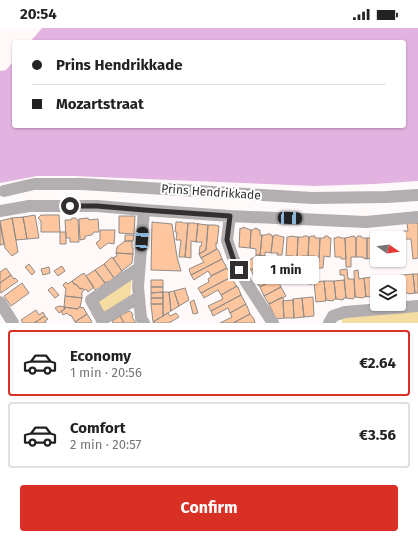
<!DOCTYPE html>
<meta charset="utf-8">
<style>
body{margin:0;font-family:"Fira Sans",sans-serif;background:#f6f6f6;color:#222;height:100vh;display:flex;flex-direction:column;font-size:15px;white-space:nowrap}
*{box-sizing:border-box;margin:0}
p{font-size:13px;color:#767676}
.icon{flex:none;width:22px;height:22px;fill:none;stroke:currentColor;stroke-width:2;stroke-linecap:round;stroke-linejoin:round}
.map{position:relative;height:295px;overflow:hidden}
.drawer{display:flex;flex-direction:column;background:#fff;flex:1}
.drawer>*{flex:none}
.top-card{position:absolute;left:12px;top:12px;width:394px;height:88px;border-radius:4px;box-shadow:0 1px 3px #0004;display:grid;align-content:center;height:88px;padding:0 20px;background:#fff}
.needle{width:26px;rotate:103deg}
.buttons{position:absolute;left:370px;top:203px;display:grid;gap:8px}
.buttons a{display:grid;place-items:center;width:36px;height:36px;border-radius:4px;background:#fff;box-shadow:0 1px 3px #0004;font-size:20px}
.end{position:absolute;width:18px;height:18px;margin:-9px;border:5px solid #322f2e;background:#fff;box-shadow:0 0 0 2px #fff}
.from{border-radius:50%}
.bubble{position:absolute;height:28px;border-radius:4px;background:#fff;box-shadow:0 1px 3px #0004;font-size:13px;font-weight:700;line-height:28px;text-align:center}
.car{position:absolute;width:12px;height:24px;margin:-12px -6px;border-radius:5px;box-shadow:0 0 3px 1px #0007;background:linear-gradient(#222 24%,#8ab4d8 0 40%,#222 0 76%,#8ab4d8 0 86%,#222 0)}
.top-card b{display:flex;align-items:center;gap:14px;height:38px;font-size:15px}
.top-card b+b{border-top:1px solid #e0e0e0}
.top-card i{width:10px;height:10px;background:#222}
ul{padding:7px 0 0;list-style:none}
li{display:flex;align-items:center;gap:12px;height:66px;margin:0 8px 6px;padding:0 12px;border:2px solid #e0e0e0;border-radius:4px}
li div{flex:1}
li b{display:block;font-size:15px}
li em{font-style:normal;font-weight:700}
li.active{border-color:#d93025}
li>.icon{width:36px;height:36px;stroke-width:1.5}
.action{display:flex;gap:8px;margin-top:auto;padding:8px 20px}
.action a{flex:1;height:46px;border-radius:4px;background:#d93025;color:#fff;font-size:16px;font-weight:700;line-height:46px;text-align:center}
.status{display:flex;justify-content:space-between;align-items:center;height:28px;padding:0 20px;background:#fff;direction:ltr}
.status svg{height:11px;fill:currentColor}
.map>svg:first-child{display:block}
.green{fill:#f5dca3}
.water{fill:#e2b2e0}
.building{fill:#fdc69e;stroke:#918b87}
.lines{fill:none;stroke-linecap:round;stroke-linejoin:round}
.street{stroke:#b3afb0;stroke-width:12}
.route{stroke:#322f2e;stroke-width:5}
.labels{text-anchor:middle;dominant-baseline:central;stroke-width:4;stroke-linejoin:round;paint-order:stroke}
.street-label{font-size:12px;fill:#322f2e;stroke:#fff}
</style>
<div class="status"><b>20:54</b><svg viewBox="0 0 49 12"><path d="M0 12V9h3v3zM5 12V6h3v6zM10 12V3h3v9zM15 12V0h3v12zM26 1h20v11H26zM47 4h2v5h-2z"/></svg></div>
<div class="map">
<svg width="418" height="295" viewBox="0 0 418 295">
<rect width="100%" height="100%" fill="#fffaf9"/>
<path class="green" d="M132,248L130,272L104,288L95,273Z
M418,281V295H342V289Z"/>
<path class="water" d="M42,0H418V153L374,156L315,158L73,148H37L0,155V43L6,42L14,33V98H404V14H30Z"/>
<path class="building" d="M35,187L39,210L27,211L23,189Z
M41,187H59L60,204H41V193L38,190Z
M119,188H135L134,206L119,205Z
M23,189L27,211L16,212L12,190Z
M12,190L18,224L12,228L5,220L0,193Z
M72,190H75L78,192L79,214H70V210H66L65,192H71Z
M88,190L89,192L98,191L99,204H94L92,207L85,208V211L80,212L79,191Z
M152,194L172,196L177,229L181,243L151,242Z
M176,194H182L183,195H188L185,229H179L181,212H176L177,204H175Z
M188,195H194L197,196L198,195L196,214L191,213V230L185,229Z
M198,195L199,196L208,197L206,222L199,226L200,218H201L202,214H196Z
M407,195H418V230L413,231L411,211H404L403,203H408Z
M0,196L4,216L0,217Z
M208,197H215L219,198L217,216L216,215V219L217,221L201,230L199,226L206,222Z
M243,199L251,202L250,220L239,219L240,200L242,201Z
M255,200L258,201V202H260V207H262L260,227H256V221L250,220L251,202H253Z
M100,202H115L114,216L108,215L100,221L96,215L100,212Z
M60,204H66V216H60Z
M388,205H392L394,207H398V210H384V208H386Z
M267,206H271V208H273L271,225L265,224V228L260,227L262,207H266Z
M125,207H134L133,213H125Z
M275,207H278L279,208L284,209L282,227H277L278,225H271L273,208Z
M290,208L298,209L297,230H293V228H286L287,209H289Z
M304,208H307L309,209L308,228H302V230H297L298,209H303Z
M311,208H315V210H320L319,230H315V228H308L309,209H310Z
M325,208H328L329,210H331L330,229L324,228L323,240H316V234H319L320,210H324Z
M354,208L355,210H356V229H351V239H346L345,210Z
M358,208H361L362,210H367V231L363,230V229H356V210Z
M372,208L378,210H377V228H372V230L367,231V210H371Z
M337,209H340L341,210H345L346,231H341V229H335L334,210H336Z
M125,213H132V219L133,220V226L116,225L117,219Z
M217,221L219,223L222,231L191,247L189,241L204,234L201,230Z
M116,225L133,226L132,235L122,243L113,230L117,228Z
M256,227L265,228L268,233L251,242L246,234L256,228Z
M112,229L122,243L114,250L104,236Z
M222,231L224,235L225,236L226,239L227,240L211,248L208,243L194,252L191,247Z
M268,233L272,242L255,251L251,242Z
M29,236L35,244L32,247L25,239Z
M104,236L114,250L109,254L108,253L105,255L95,242Z
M62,238L65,243L58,248L54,243Z
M49,239L50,245L43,247L41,241Z
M6,240L11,247L0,255V244Z
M227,240V241L230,244L229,245L231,249L201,265L198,260L209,254L208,251L211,249V248Z
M347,241L348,251H354L355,269L353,271L346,270L344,247H340V242Z
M95,242L105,255L101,258V260L95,262L86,248Z
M272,242L277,250L260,259L255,251Z
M358,242L359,251L364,250L366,269H364L363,270L355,269L354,243Z
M84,245L94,259L88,264L86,261L84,262L82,260L80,261L76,256L75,257L72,253L82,246H83Z
M413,246H418V265H415Z
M413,246L415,265L409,266L408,265H405L403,247Z
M11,247L14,251L15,250L18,253L1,265L0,263V255Z
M403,247L405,265L399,267V254H394L393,248Z
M393,248L394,254H384V249Z
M231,249L236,257V258H237L221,267L218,262L204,270L201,265Z
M303,249H309L312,253V256H308V254H304Z
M374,249H384V254H377V268H375Z
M374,249L375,268L370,270L369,268L366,269L364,250Z
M277,250L281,259L264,268L260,259Z
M151,252H163V259H151Z
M344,252L346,270H344L343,272L336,271L334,253Z
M72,253L75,257L76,256L80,261L82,260L84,262L82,264V270L65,268L66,260H65L63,257L66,254L68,256Z
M324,253L326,273L316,274L314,254Z
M324,253H334L336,271H334L333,273L326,272Z
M22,255L29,265L11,278L4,268Z
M237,258V259H238L241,267L211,283L208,278L223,271L221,267Z
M52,259L59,267L55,270L48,262Z
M151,259H163V264L151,265Z
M281,259L286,268L269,276L264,268Z
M185,260L189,272L179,278L174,263Z
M174,263L179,278L171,283L169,264Z
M163,264V270H151V265Z
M163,264H169L171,283L163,288Z
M241,267L246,276L230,285L228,280L213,288L211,283Z
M65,268L82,270L80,279L77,281L64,279L65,281L59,285L55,280L59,278L64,279Z
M282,269L284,272L283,273L284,290L276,291L269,276Z
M313,269L314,288L304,289L302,270Z
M151,270H163V276H151Z
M302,270L304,289L294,290L293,271Z
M293,271L294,290H284L283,273L293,272Z
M194,272L198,285L193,286L190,274Z
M151,276H163V288L153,294Z
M246,276V277L247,278L250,286L233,295H220L232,289L230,285Z
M64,279L77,281L80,279L82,280L83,279L87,286L75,294L71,287L70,288L67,285L63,287L61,283L65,281Z
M36,282L39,287L43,284L45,288L34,295H23L21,292Z
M129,283L131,284L133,287L132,289L136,295H124L120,288Z
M168,285L170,288L176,285L179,289L169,295H154L153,294Z
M87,286L92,294L90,295H76L75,294Z
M250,286L254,291L255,295H233Z
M45,288L48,291L45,293L46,295H34Z
M120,288L124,295H113L112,293Z"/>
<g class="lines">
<path class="street" d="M4,163L34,156H82L312,170L386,169L418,167
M144,182L138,259L141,290L144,295
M0,183L29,178H97L144,182L230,188L366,194L418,189
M230,188L227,212L233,230L246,254L273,295
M139,269L102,292L91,272L139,240
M0,274L13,295
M329,295L333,288L345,284L418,278"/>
</g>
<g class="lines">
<path class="route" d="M70,178H97L144,182L230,188L227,212L233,230L239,242"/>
</g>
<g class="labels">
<g class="street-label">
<text transform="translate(211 164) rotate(4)">Prins Hendrikkade</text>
</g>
</g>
</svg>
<div class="buttons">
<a><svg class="needle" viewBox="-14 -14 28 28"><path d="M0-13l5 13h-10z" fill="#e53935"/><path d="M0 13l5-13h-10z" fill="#767676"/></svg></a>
<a><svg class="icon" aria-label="layers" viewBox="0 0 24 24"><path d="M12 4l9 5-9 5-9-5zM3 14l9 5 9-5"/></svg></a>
</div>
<i class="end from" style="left:70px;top:178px"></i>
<i class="end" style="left:239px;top:242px"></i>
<div class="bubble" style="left:253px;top:228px;width:66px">1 min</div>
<i class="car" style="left:290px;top:190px;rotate:92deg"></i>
<i class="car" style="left:142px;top:211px;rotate:4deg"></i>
<div class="top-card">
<b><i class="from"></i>Prins Hendrikkade</b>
<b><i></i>Mozartstraat</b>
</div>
</div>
<section class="drawer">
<ul>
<li class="active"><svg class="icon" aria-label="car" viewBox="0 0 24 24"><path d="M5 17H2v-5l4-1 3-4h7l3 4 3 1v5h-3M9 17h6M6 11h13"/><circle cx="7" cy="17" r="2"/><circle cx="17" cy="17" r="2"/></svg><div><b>Economy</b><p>1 min · 20:56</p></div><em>€2.64</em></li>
<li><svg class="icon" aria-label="car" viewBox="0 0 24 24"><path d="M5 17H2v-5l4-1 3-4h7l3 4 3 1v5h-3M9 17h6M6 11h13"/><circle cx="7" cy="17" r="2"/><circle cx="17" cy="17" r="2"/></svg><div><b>Comfort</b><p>2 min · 20:57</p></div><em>€3.56</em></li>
</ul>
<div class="action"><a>Confirm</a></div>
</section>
